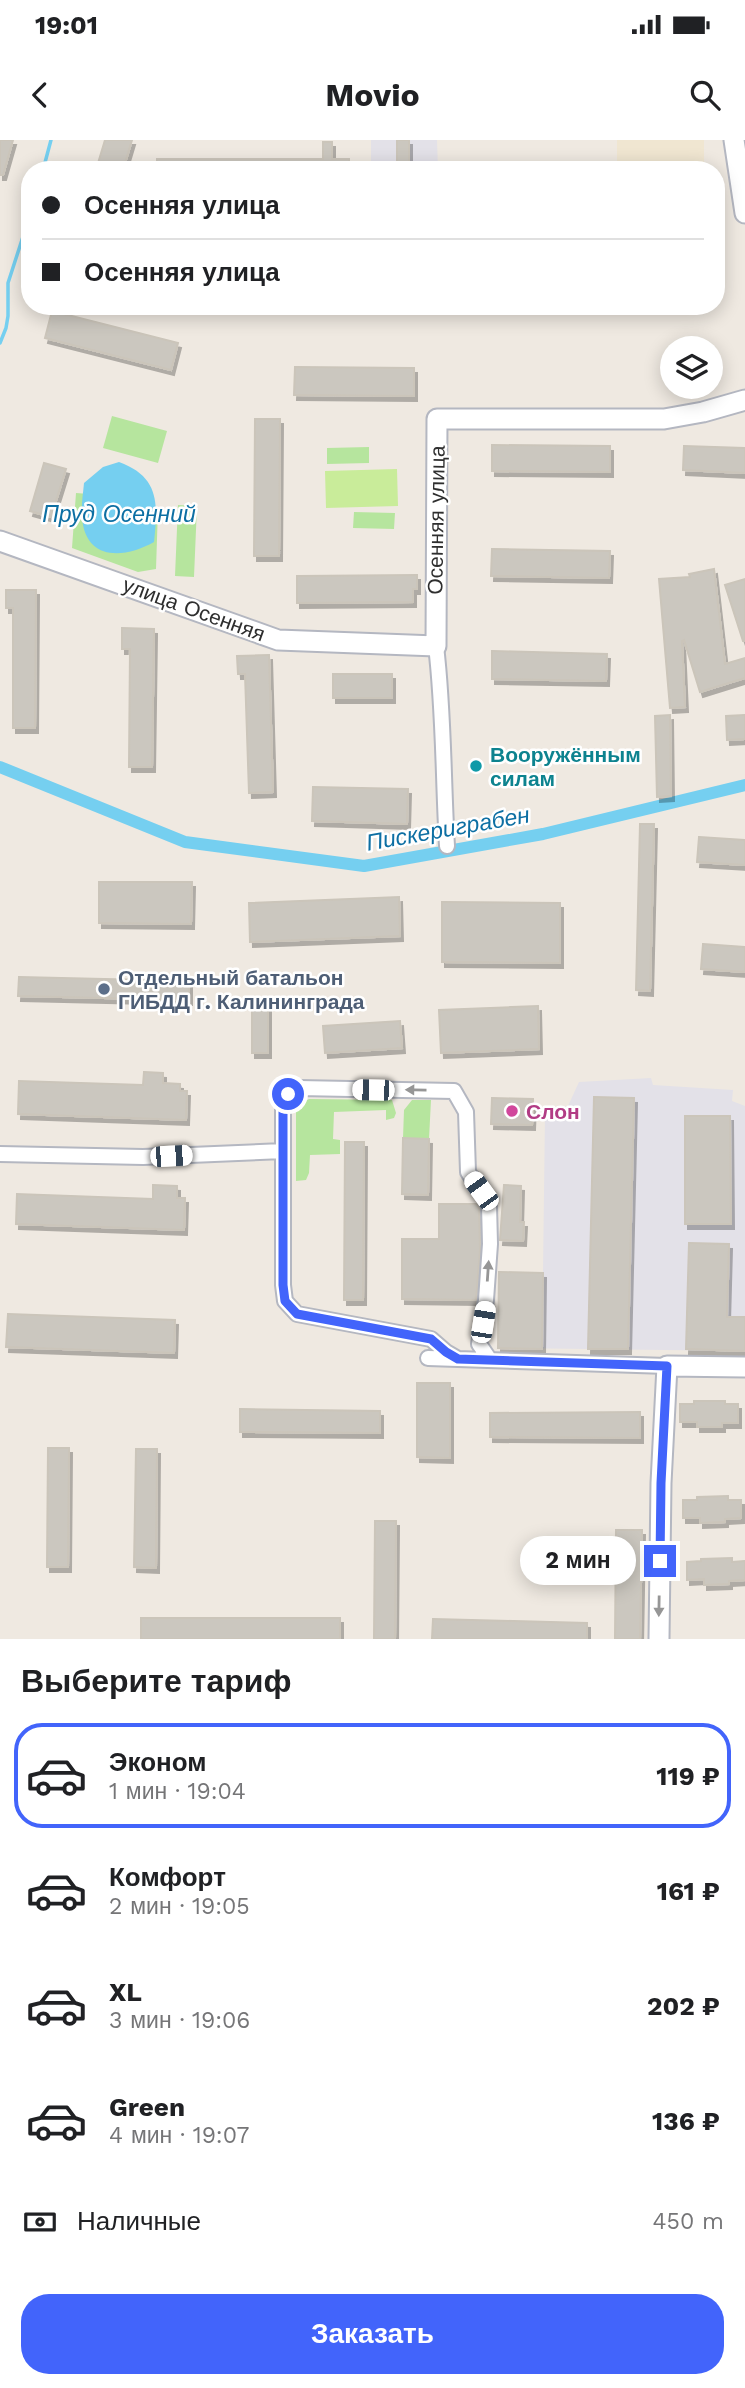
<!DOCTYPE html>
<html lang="ru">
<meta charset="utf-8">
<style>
body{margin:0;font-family:"Work Sans",sans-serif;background:#f6f6f6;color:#202124;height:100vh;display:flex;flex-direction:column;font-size:26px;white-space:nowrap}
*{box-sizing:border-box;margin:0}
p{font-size:23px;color:#757577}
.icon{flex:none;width:38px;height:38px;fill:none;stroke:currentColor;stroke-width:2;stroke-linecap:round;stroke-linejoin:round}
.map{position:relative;height:1499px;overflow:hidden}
.side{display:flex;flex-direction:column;background:#fff;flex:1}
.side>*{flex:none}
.guide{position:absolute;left:21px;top:21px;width:704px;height:154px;border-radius:28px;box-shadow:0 4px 18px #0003;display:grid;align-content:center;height:154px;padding:0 21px;background:#fff}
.tools{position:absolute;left:660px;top:196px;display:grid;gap:14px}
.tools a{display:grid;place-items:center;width:63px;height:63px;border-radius:50%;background:#fff;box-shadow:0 4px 18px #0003;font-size:35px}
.end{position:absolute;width:32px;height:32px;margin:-16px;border:9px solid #4264fb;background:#fff;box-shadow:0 0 0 4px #fff}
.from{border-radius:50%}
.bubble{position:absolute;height:49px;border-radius:24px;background:#fff;box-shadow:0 4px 18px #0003;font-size:23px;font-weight:700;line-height:49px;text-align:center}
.car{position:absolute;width:21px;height:42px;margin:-21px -10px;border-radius:9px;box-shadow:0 0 5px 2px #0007;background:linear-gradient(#fff 24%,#345 0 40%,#fff 0 76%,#345 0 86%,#fff 0)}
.guide b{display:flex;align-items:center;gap:24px;height:66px;font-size:26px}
.guide b+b{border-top:2px solid #e0e0e0}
.guide i{width:18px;height:18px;background:#202124}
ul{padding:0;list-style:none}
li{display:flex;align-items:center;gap:21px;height:105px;margin:0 14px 10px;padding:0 7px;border:4px solid transparent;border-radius:28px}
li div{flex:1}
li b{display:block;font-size:26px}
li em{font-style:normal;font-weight:700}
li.active{border-color:#4264fb}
li>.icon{width:63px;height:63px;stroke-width:1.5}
h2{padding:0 21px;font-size:32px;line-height:84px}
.pay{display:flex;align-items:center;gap:18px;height:77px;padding:0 21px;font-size:26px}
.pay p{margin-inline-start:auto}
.primary-button{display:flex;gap:14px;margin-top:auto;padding:14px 21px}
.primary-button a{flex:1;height:80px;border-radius:28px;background:#4264fb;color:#fff;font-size:28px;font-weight:700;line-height:80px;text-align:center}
.status{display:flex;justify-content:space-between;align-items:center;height:49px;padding:0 35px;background:#fff;direction:ltr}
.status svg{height:19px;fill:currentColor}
header{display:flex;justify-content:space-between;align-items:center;height:91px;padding:0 21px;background:#fff;font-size:32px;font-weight:700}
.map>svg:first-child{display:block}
.industrial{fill:#e3e1e8}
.education{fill:#f0e6d1}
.green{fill:#b6e59e}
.pitch{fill:#c9ec9a}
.water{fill:#75cff0}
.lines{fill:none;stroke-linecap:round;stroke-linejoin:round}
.stream{stroke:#75cff0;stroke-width:3.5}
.canal{stroke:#75cff0;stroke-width:12}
.building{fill:#cbc7bf;stroke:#cbc5ba;stroke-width:2;filter:url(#shadow)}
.street-casing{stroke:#b4b7c1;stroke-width:18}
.secondary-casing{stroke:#b4b7c1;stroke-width:23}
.street{stroke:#fff;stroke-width:14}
.secondary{stroke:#fff;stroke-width:19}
.oneway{fill:#969696}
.route{stroke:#4264fb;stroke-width:9}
.culture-dot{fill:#0f9aa8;stroke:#fff;stroke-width:2.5}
.service-dot{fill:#5c6f8a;stroke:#fff;stroke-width:2.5}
.hotel-dot{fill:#d1479c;stroke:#fff;stroke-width:2.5}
.labels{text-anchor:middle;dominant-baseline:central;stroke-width:5;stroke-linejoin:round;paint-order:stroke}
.street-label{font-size:21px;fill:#2e2e2e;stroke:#fff}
.culture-label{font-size:21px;font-weight:bold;fill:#0d838f;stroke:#fff;text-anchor:start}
.service-label{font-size:21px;font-weight:bold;fill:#4e5e75;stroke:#fff;text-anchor:start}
.hotel-label{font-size:21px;font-weight:bold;fill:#b23c85;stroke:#fff;text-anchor:start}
.water-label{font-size:23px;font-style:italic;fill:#0d6fa3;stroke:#fff}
</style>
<div class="status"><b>19:01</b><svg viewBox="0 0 49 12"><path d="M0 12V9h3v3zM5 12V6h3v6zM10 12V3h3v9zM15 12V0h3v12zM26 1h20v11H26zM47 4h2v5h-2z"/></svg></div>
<header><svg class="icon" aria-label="back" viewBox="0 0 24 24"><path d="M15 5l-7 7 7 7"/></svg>Movio<svg class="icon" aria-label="search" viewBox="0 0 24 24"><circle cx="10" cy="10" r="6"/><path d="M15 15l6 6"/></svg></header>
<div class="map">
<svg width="745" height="1499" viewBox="0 0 745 1499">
<defs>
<filter id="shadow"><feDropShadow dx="3" dy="5" stdDeviation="0" flood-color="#0004"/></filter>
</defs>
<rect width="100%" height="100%" fill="#efe9e1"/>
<path class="industrial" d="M371,0H437L438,30H371Z
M651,938L653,945L733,950L732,961L745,966V1211L498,1208L499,1132L543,1133L545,974L568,966L579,942Z"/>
<path class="education" d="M617,0H704V23L617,26Z"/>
<path class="green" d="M112,276L167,291L158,323L103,308Z
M369,307V323L327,324V308Z
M76,353L116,356L158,369L156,429L138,432L72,408Z
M178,365L197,366L194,437L175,436Z
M354,372L395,373L394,389L353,388Z
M309,959L392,960L396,973L394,978L386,980V970L334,972L333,999L340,1000V1014L310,1015L309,1033L306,1040L296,1041V971L298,965Z
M412,960H431L429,999L403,998L404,970Z"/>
<path class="pitch" d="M397,329L398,366L326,368L325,331Z"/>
<path class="water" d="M119,322C160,337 158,364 154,402C124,419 85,421 82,377C81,366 83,354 84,343L103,327Z"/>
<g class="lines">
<path class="stream" d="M43,30L51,0
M0,203L6,188L8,176V143L30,75"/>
<path class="canal" d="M0,627L185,702L364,726L543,694L745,645"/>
</g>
<path class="building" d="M0,0H13L3,35H0Z
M105,0H132L123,30H96Z
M397,0H409V30H397Z
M323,2H332V19H349V30H157V19H323Z
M52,171L178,203L171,230L45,198Z
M295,227L414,228V256L294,255Z
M255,279H280L279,416H254Z
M492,305L610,306V332L492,331Z
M684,306L745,308V333L683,330Z
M44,323L66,329L51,377L30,371Z
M492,409L610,411L609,438L491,436Z
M714,429L725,524L745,518V538L700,552L684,500L682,501L685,567L670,568L659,439L690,437L689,434Z
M417,435V449H413V462L297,463V436Z
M745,439V501H743L725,445Z
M6,450H36L35,588H13V468H6Z
M122,488L154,489L152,627H129L130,509H122Z
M492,511L607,514L606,541L492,539Z
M269,515L273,652L249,653L245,534H238L237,516Z
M333,534H392V558H333Z
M670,575L671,656L657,657L655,576Z
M745,575V599L727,600L726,576Z
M313,647L408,649L407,684L312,681Z
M640,684H654L650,851L636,850Z
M699,697L745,700V725L697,722Z
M99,742H192L191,784L99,783Z
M399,757L400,796L250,802L249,763Z
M442,762L560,763V823L442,822Z
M703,804L745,807V832L701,829Z
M19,837L189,841V860L18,856Z
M252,858H268V913H252Z
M538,866L539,909L441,913L439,870Z
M400,881L402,908L325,913L323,886Z
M144,932L163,933V943L180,944V951H187L186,980L18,974L19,941L143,945Z
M594,957L634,958L628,1209H588Z
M492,958L533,959L532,985L491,984Z
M685,976H730L731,1084H685Z
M403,998L429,999L428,1055L402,1054Z
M345,1002H364L363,1160H344Z
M153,1045L177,1046V1058H185L184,1090L16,1084L17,1054L153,1059Z
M504,1045L521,1046L520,1082H524L523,1101L500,1100Z
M439,1064H477L479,1068L480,1110L476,1160L402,1159V1099H439Z
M689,1103L729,1104L727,1177H745V1211L686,1209Z
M499,1132L543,1133L542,1209L498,1208Z
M8,1174L175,1180L174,1213L6,1207Z
M417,1243H450V1318L417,1317Z
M694,1261H725V1264H738V1283H722V1287H697V1282H680V1264H694Z
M240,1269L380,1271V1293L240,1292Z
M640,1272V1298L490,1297V1273Z
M48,1308H69L68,1427H47Z
M136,1309H157L156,1428L134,1427Z
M728,1356V1360H741V1378L725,1379V1382L700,1383V1378H683V1360H697V1357Z
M375,1381H396L395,1499H374Z
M616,1390H642L640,1499H615Z
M732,1418V1422L745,1421V1440L729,1441V1444L704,1445V1439L687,1440V1422L701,1421V1419Z
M141,1478H340V1499H141Z
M433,1479L587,1483V1499H432Z"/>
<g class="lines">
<defs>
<path id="street" d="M436,506C444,572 443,639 447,706
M0,1014L143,1017L283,1011
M428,1218L667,1226
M458,1219L446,1212L431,1199L297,1174L285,1161L283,1145V961L288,954L299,948L454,951L466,972L468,1032L489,1065L490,1104L486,1160L479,1204L490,1220"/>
<path id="secondary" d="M734,0L745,73
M0,401L278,500L436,506L437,279H664L703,272L745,260
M659,1499L661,1343L667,1226L745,1227"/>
</defs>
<use href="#street" class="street-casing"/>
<use href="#secondary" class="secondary-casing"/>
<use href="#street" class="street"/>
<use href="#secondary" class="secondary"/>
</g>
<defs><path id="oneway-solid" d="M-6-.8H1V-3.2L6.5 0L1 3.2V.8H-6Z" transform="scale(1.75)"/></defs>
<g class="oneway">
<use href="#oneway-solid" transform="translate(416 950) rotate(-179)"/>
<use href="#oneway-solid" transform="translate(488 1131) rotate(-86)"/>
<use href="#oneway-solid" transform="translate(659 1466) rotate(91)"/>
</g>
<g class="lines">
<path class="route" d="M288,954L283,961V1145L285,1161L297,1174L431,1199L446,1212L458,1219L667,1226L661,1343L660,1421"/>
</g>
<circle class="culture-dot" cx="476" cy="626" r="7"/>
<circle class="service-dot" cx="104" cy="849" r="7"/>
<circle class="hotel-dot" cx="512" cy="971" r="7"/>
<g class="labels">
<g class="street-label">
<text transform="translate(436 380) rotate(-89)">Осенняя улица</text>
<text transform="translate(194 469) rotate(20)">улица Осенняя</text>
</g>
<g class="culture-label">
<text x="490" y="614">Вооружённым<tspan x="490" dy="24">силам</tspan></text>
</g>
<g class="service-label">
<text x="118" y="837">Отдельный батальон<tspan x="118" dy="24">ГИБДД г. Калининграда</tspan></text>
</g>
<g class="hotel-label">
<text x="526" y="971">Слон</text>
</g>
<g class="water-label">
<text x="119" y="374">Пруд Осенний</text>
<text transform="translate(448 689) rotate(-10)">Пискериграбен</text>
</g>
</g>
</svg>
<div class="tools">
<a><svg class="icon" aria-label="layers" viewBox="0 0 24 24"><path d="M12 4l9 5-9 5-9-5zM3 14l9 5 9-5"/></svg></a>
</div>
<i class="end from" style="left:288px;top:954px"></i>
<i class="end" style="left:660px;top:1421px"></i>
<div class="bubble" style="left:520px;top:1396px;width:116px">2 мин</div>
<i class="car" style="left:373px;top:950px;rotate:271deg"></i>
<i class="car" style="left:171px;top:1016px;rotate:87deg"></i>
<i class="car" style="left:481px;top:1051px;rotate:324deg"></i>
<i class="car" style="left:483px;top:1182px;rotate:9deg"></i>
<div class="guide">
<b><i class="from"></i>Осенняя улица</b>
<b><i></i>Осенняя улица</b>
</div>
</div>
<section class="side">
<h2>Выберите тариф</h2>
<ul>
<li class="active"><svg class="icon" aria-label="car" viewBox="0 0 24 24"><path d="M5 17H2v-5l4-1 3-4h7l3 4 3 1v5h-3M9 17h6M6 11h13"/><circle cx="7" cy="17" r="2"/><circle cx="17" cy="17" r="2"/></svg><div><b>Эконом</b><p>1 мин · 19:04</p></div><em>119 ₽</em></li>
<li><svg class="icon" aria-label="car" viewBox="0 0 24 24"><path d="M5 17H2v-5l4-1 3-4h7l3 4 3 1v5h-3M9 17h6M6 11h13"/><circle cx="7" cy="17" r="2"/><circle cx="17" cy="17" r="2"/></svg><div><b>Комфорт</b><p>2 мин · 19:05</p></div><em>161 ₽</em></li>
<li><svg class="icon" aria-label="car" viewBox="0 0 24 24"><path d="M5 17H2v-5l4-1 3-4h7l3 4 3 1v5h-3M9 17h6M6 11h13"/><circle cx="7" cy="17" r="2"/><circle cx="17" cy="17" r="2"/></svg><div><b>XL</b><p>3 мин · 19:06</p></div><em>202 ₽</em></li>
<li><svg class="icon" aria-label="car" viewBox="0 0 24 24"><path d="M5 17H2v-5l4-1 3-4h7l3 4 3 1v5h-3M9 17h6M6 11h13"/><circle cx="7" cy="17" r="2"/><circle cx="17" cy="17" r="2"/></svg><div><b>Green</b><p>4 мин · 19:07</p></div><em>136 ₽</em></li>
</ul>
<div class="pay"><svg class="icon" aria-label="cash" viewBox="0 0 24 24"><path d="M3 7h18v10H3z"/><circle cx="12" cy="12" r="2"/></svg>Наличные<p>450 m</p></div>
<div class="primary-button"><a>Заказать</a></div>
</section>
